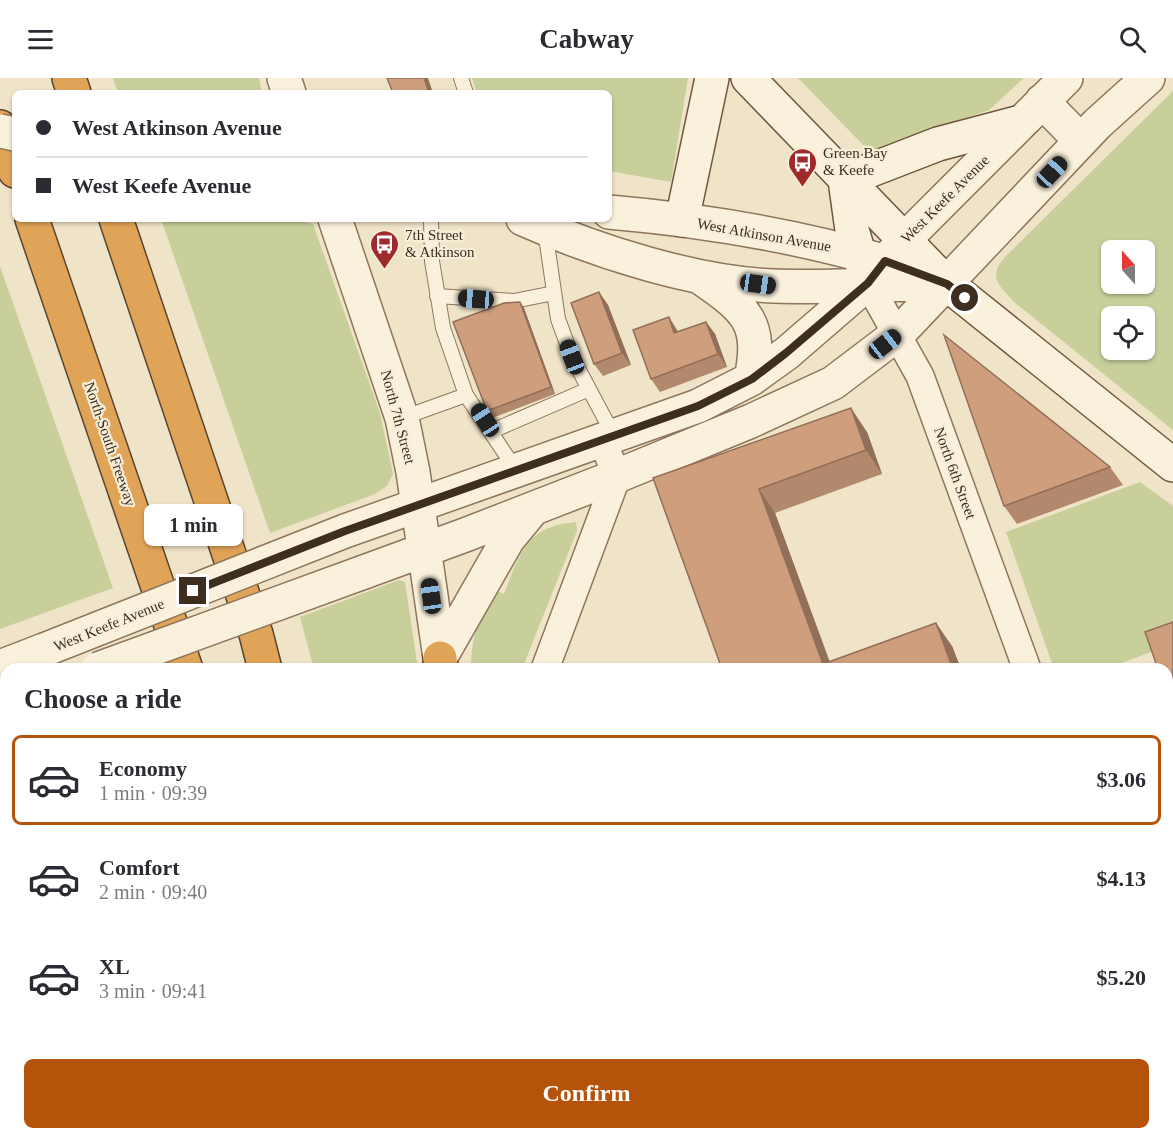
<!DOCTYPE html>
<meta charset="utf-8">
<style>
body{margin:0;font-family:"Times New Roman",serif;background:#f7f7f7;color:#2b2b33;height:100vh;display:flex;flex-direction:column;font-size:22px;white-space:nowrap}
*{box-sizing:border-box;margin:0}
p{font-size:20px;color:#7c7c81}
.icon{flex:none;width:33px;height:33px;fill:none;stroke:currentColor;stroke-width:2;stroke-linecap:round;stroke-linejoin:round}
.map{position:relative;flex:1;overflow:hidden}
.side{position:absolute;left:0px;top:585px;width:1173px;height:477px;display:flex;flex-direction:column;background:#fff;border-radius:18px 18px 0 0;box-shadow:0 2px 4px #0004}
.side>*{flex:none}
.banner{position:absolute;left:12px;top:12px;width:600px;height:132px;border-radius:9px;box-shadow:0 2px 4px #0004;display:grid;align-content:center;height:132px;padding:0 24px;background:#fff}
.needle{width:39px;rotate:339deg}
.buttons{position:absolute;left:1101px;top:162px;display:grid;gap:12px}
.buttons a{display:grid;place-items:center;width:54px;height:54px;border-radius:9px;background:#fff;box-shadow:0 2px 4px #0004;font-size:30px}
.end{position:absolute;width:27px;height:27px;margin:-14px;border:8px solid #3d2e20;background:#fff;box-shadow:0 0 0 3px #fff}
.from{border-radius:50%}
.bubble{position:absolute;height:42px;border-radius:9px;background:#fff;box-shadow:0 2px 4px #0004;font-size:20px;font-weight:700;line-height:42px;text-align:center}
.car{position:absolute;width:18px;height:36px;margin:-18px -9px;border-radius:8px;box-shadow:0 0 4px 2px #0007;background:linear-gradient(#222 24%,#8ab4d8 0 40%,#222 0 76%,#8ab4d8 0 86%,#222 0)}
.banner b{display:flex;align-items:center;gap:21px;height:57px;font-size:22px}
.banner b+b{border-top:2px solid #e1e1e2}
.banner i{width:15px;height:15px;background:#2b2b33}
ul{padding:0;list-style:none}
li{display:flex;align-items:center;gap:18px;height:90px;margin:0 12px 9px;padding:0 12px;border:3px solid transparent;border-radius:9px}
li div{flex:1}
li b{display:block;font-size:22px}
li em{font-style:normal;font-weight:700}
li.on{border-color:#b45309}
li>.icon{width:54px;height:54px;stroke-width:1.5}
h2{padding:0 24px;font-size:27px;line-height:72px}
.button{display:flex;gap:12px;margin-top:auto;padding:12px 24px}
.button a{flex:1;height:69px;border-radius:9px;background:#b45309;color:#fff;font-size:24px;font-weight:700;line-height:69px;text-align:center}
header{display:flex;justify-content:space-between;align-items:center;height:78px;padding:0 24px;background:#fff;font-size:27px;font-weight:700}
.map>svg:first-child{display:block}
.green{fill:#c9cf9b;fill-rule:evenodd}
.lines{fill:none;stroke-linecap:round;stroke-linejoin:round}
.service-casing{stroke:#8d765c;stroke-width:16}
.minor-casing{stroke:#8d765c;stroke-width:30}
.tertiary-casing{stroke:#8d765c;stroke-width:36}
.secondary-casing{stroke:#6f573f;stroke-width:36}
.motorway-casing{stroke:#5b4430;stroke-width:36}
.service{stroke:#faf1dc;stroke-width:14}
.minor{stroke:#faf1dc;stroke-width:27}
.tertiary{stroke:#faf1dc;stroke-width:33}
.secondary{stroke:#faf1dc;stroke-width:33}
.motorway{stroke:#e0a458;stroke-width:33}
.tertiary-bridge-casing{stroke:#8d765c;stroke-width:36;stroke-linecap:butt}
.tertiary-bridge{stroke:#faf1dc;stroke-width:33}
.wall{fill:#b2896c}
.shaded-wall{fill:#916f58}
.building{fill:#cf9f7d;stroke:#916f58;stroke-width:1.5}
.route{stroke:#3d2e20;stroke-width:8}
.labels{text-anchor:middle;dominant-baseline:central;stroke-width:4.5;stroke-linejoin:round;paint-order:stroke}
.poi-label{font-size:15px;fill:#3d2e20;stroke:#f7eed8;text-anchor:start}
.street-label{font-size:15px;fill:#3d2e20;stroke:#f7eed8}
</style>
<header><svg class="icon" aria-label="menu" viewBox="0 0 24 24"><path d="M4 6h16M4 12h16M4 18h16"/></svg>Cabway<svg class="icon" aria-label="search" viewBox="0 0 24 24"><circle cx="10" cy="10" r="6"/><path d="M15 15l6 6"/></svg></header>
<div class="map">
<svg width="1173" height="1062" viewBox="0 0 1173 1062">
<rect width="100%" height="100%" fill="#f0e4c8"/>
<path class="green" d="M113,0H259L262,15H118Z
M472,0H688L671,104L609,93V15H477Z
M798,0H1024L989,32L873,73L867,71Z
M1173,13V352L1014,224C998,206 987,199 1006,178ZM1112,172H1144V206H1112ZM1144,238V272H1112V238Z
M161,141H299L313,146L380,335L393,396L387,408L375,416L270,455Z
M0,188L113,510L0,551Z
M1140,404L1173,428V566L1105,591H1054L1006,454Z
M576,444L577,453L522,591H471C471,559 479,540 494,512L504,516C520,475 526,448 576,444Z
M399,502L405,504L418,591H314L300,539Z
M434,1056H488L489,1062H436Z
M547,1056H642L644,1062H548Z"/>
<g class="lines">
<defs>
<path id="service" d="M461,0L466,15
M431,141L432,183L443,250L466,317
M545,152L558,241L572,279L614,358
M437,218L514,223L554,215
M402,340L466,317L516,392
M492,353L589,311
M1167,855L1173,852"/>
<path id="minor" d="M868,205L920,298L1027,591
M545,591L617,398L602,362
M1167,977L1173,994
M671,1056L673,1062"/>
<path id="tertiary" d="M284,0L289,15
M1042,23L1081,63
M609,134C701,142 794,157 883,183
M335,141L402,340L413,394L440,580
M523,141C596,173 694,205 774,208C832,210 889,205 947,206
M701,200C746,231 763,244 751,301
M345,453L698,328L751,301L787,275L868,205L903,163L1066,0
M364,494L465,457L617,398L751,343L833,305L899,255L1097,46L1148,0
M440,580L508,461L532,432
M0,589L44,572
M0,647L6,663
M149,1056L152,1062
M527,1056L529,1062"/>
<path id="secondary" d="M748,0L947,206L1173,387
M845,102L938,66L1021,44
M845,102L852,152L868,205
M682,142L712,0"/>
<path id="motorway" d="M69,0L74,15
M0,49L15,93
M32,141L186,591
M116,141L256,556L265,591
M440,580L441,591
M306,1056L308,1062
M388,1056L390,1062
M505,1056L506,1062"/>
</defs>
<use href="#service" class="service-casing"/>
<use href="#minor" class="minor-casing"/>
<use href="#tertiary" class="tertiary-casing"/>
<use href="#secondary" class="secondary-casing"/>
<use href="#motorway" class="motorway-casing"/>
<use href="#service" class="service"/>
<use href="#minor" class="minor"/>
<use href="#tertiary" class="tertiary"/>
<use href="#secondary" class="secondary"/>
<use href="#motorway" class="motorway"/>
<defs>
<path id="tertiary-bridge" d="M0,53L15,56
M44,572L345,453
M98,591L364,494"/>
</defs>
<use href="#tertiary-bridge" class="tertiary-bridge-casing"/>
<use href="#tertiary-bridge" class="tertiary-bridge"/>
</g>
<path class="wall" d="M599,214L608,227L631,287L603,298L594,286Z
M520,224L524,230L555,316L492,340L487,333Z
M706,244L715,256L727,289L660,314L651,301L677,252L678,254Z
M867,354L882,396L775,435L830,584L952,568L961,591H722L653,400Z
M1110,389L1123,407L1017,446L1004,428Z
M1173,544V624L1169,618Z
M1167,630L1173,639V676L1167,678Z
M0,846L5,861L0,863Z
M6,982V1035L2,1036L0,1033V984Z
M1046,1056H1132L1134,1062H1048Z"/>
<path class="shaded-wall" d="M424,0H428L433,15H429Z
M599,214L608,227L631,287L622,275Z
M520,224L524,230L555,316L551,309Z
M669,239L677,252L683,268L674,255Z
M706,244L715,256L727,289L718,276Z
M851,330L867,354L882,396L866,372Z
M759,411L775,435L832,591L823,586Z
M936,545L952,568L961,591H953Z
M1167,630L1173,639V650L1167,633Z
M1167,656L1173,665V668L1169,662Z
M0,846L5,861L0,853Z
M73,1056H75L79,1062H75Z
M795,1056H800L802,1062H798Z
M912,1056H916L918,1062H914Z"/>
<path class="building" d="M387,0H424L429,15H393Z
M599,214L622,275L594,286L571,225Z
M520,224L551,309L487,333L453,244L504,225Z
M669,239L674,255L706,244L718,276L651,301L633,252Z
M944,257L1110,389L1004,428Z
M851,330L866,372L759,411L823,586L936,545L953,591H722L653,400Z
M1173,544V616L1169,618L1167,614V591H1158L1145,554Z
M1167,633L1173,650V653L1167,655Z
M6,982V1020L0,1022V984Z
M48,1056H73L75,1062H31Z
M716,1056H795L797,1061L811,1056H912L914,1062H718Z
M1046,1056H1108L1091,1062H1048Z"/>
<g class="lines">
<path class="route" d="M193,513L345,453L698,328L752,301L786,275L868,205L885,183L947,206L965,220"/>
</g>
<defs>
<symbol id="bus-pin" viewBox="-11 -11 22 30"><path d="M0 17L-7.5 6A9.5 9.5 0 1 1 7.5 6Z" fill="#9e2a2b" stroke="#f7eed8"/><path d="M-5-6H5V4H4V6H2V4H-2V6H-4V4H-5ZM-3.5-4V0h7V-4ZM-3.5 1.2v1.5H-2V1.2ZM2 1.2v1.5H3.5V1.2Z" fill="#fff"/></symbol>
</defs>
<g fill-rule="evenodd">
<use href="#bus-pin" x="786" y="68" width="33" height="45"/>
<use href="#bus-pin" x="368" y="150" width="33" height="45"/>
</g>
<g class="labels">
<g class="poi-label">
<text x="823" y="75">Green Bay<tspan x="823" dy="17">&amp; Keefe</tspan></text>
<text x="405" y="157">7th Street<tspan x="405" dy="17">&amp; Atkinson</tspan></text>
</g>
<g class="street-label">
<text transform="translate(945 121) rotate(-45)">West Keefe Avenue</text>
<text transform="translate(764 157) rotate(10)">West Atkinson Avenue</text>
<text transform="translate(398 339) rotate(75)">North 7th Street</text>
<text transform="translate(110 366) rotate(71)">North-South Freeway</text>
<text transform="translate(955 395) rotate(70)">North 6th Street</text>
<text transform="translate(109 547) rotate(-22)">West Keefe Avenue</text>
</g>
</g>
</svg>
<div class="buttons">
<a><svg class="needle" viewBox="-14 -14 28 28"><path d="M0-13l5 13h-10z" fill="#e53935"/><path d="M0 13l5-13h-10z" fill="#7c7c81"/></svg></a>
<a><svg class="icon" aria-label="locate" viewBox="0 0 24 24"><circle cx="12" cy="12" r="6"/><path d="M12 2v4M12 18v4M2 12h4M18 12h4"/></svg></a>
</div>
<i class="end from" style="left:965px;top:220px"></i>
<i class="end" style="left:193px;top:513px"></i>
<div class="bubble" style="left:144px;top:426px;width:99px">1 min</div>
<i class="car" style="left:1052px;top:94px;rotate:43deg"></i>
<i class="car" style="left:758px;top:206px;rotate:98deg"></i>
<i class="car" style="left:476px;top:221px;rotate:274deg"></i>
<i class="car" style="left:885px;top:266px;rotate:52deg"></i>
<i class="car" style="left:572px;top:279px;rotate:339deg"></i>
<i class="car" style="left:485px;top:342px;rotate:327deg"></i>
<i class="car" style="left:431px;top:518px;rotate:352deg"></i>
<div class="banner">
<b><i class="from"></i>West Atkinson Avenue</b>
<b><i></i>West Keefe Avenue</b>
</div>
<section class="side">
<h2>Choose a ride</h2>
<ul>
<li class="on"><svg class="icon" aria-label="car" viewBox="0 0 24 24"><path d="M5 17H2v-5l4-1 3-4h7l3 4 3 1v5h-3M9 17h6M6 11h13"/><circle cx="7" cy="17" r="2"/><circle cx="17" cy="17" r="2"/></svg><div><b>Economy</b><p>1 min · 09:39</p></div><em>$3.06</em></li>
<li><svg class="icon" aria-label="car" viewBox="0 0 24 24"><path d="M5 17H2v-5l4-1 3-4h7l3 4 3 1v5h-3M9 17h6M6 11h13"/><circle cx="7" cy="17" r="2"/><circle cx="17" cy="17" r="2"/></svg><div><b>Comfort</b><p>2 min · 09:40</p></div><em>$4.13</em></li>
<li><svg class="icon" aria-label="car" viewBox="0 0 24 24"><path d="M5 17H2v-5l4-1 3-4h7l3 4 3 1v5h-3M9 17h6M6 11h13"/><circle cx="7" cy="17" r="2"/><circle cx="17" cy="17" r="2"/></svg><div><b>XL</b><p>3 min · 09:41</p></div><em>$5.20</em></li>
</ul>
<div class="button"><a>Confirm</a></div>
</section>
</div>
